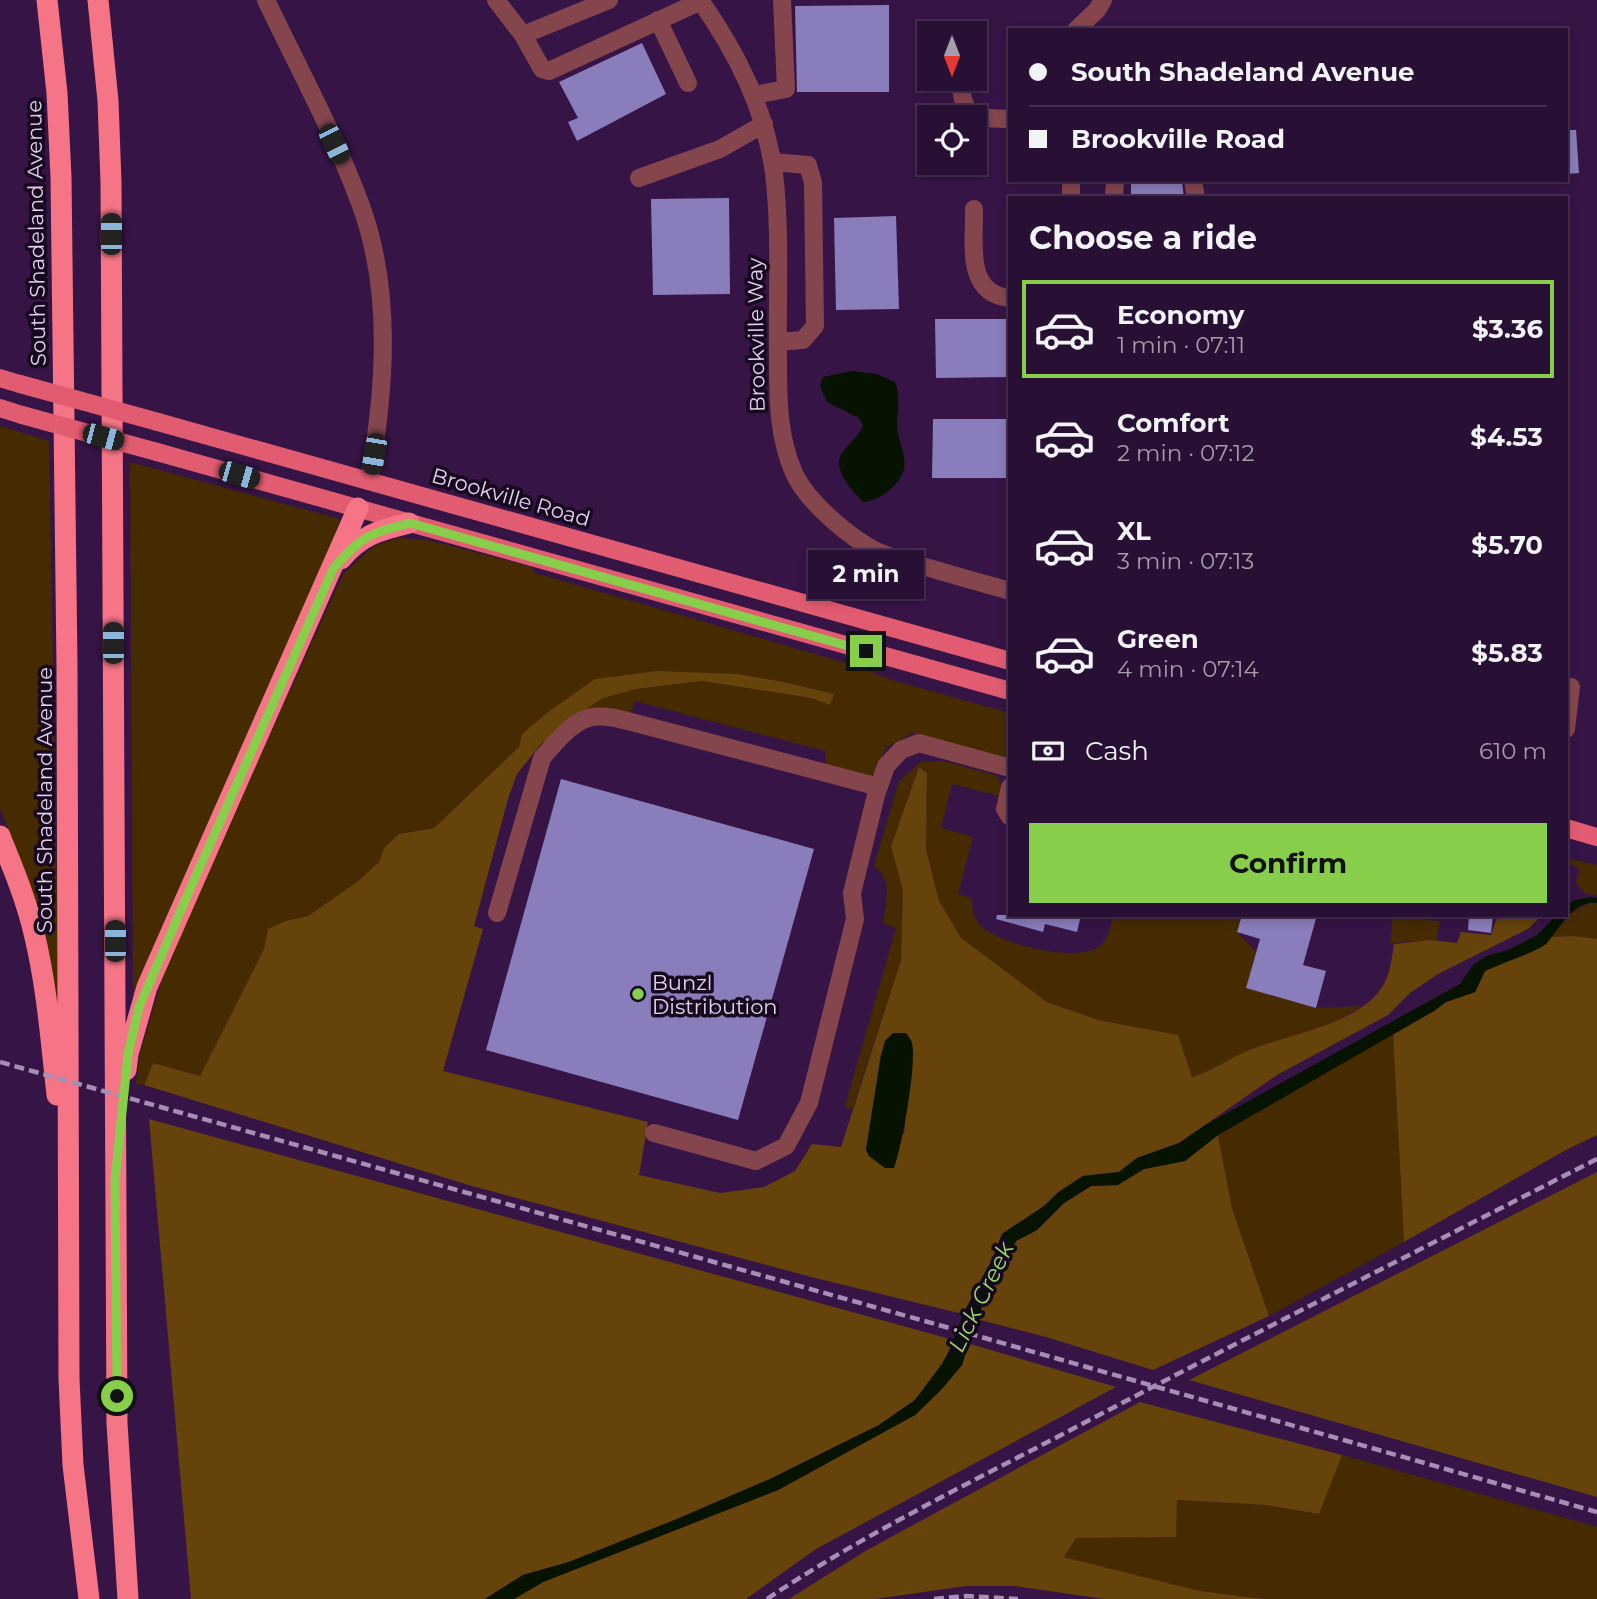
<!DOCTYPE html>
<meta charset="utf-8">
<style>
body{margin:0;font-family:Montserrat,sans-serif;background:#341d40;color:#f1f3f6;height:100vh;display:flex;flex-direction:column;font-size:26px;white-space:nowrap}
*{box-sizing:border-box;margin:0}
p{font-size:23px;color:#a59cac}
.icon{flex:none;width:38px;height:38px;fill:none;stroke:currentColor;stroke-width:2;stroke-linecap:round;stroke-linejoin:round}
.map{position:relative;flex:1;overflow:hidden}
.panel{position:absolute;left:1008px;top:196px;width:560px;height:721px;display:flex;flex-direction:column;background:#280f34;border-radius:0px;box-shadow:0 4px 10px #0003,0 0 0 2px #442f4f}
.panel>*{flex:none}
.top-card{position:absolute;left:1008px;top:28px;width:560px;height:154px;border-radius:0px;box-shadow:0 4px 10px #0003,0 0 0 2px #442f4f;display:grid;align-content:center;height:154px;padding:0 21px;background:#280f34}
.needle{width:46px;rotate:180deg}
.fabs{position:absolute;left:917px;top:21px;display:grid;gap:14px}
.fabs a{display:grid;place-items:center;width:70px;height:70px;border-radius:0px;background:#280f34;box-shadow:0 4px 10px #0003,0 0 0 2px #442f4f;font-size:35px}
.end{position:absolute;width:32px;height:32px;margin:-16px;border:9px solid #87cf4a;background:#111;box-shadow:0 0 0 4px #111}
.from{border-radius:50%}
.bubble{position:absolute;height:49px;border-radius:0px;background:#280f34;box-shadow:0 4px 10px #0003,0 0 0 2px #442f4f;font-size:23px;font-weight:700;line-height:49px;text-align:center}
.car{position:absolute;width:21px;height:42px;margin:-21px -10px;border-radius:9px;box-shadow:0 0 5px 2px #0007;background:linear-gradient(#222 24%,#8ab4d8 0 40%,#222 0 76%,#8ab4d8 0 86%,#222 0)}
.top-card b{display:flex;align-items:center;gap:24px;height:66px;font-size:26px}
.top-card b+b{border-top:2px solid #442f4f}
.top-card i{width:18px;height:18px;background:#f1f3f6}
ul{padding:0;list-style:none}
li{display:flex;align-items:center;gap:21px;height:98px;margin:0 14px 10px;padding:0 7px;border:4px solid transparent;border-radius:0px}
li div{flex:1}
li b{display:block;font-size:26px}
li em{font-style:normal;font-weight:700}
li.current{border-color:#87cf4a}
li>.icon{width:63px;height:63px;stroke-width:1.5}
h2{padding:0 21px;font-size:32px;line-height:84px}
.pay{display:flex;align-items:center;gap:18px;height:77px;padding:0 21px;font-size:26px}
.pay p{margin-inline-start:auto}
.cta{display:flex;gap:14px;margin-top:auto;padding:14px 21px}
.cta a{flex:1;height:80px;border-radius:0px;background:#87cf4a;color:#111;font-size:28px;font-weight:700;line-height:80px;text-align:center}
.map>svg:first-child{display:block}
.green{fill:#462b00}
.forest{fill:#65430a;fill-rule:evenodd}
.water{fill:#051300}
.building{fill:#8a7dbb}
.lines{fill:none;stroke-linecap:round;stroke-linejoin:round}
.minor{stroke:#85454d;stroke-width:18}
.major{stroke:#e25c71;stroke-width:18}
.highway{stroke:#f57587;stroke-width:21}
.rail{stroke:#a78eb4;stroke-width:4.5;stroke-dasharray:10 5;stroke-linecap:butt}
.major-bridge{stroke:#e25c71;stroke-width:18}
.route{stroke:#87cf4a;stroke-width:9}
.poi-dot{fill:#87cf4a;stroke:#16081d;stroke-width:2.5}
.labels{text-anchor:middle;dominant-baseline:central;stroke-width:7;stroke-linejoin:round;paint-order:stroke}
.street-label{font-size:21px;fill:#e4d0ef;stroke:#16081d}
.poi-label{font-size:21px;fill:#e4d0ef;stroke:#16081d;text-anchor:start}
.water-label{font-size:23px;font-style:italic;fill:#98db64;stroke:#16081d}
</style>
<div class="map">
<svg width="1597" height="1599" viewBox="0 0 1597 1599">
<rect width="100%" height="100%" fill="#361446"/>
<path class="green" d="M0,426L49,441L59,1005L56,1006C50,936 27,873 0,809Z
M130,462L340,519L334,544L137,1001L133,995Z
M399,538L427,540L532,567L535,573L846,663L895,681L1010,713V759L913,733L887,747L871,777L826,767L825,751L635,701L630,715L579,714L603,698L636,689L702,681L811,698L830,705L833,694L779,681L737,674L595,679L548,712L522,734L519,747L434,828L399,834L384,848L379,862L357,882L308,916L285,921L269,929L264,949L200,1076L153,1063L144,1085L136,1084L139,1057L169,956L343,574L374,546Z
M943,761L998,776L1001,788L1000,796L952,784L941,828L973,837L958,894L972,898C972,906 973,917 979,924C997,944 1072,962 1097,948C1108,942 1110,927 1114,915H1242L1237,932L1256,952L1246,988L1316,1008L1361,1006C1328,1031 1285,1036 1248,1051C1228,1059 1212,1071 1192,1077L1177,1035L1098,1020L1047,1002L961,938L939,902L926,849L927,773L919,767L891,845L903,891L901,960L852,1110L845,1106L896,928L883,923C886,905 893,878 874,866L899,781L921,762Z
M1566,858L1597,865V895L1585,894L1576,883L1580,868L1566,863Z
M1591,902L1597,903V939L1575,936L1550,937L1572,912Z
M1393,915H1426V920L1440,921L1437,940L1390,943Z
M1393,1034L1404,1242L1269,1316L1232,1208L1218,1135Z
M1339,1454L1597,1527V1599H1264L1200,1591L1064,1557L1076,1538L1175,1537L1177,1500L1266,1505L1319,1514Z"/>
<path class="forest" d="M657,671L737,674L779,681L834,694L830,705L811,698L702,681L636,689L603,698L579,714L541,744L517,774L508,799L474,926L483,929L443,1071L648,1122L639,1175L720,1193L764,1187L795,1171L812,1144L841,1147L901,960L903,891L891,846L919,767L927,773L926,849L939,901L961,938L1047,1002L1098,1020L1178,1035L1192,1077C1212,1071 1228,1059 1247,1051C1287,1034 1371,1023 1387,977C1391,967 1392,955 1394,944L1431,940L1457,943L1461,932L1491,935L1498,915H1542L1528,929L1438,974L1410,993L1388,1015L1277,1075L1179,1143L1137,1158L1119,1172L1083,1176L1058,1192L1044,1206L1002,1234L992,1260L963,1314L815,1278L472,1186L144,1085L153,1063L200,1076L264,949L268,929L285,921L308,916L357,882L379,862L384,848L399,834L434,828L519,747L522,734L548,712L595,679ZM912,1043L904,1134L866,1150L881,1055Z
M1575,936L1597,939V1135L1566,1150L1404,1242L1393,1034L1434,1011L1446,1002L1475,992L1485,971L1546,944L1550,937Z
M149,1119L954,1340L942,1364L915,1400L879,1425L770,1479L677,1519L569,1562L523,1575L485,1599H191Z
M1218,1135L1232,1208L1269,1316L1153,1370L1046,1337L976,1319L1016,1241L1037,1230L1064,1203L1091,1186L1117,1185L1144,1169L1185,1161Z
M1597,1172V1497L1189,1380Z
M967,1343L1116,1387L816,1549L746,1599H514L543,1582L778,1490L915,1415L941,1390L962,1365Z
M1140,1402L1342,1455L1319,1514L1266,1505L1177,1500L1176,1537L1076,1538L1064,1557L1200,1591L1264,1599H1104L1014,1586H966L875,1599H789L867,1550Z"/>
<path class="water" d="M852,371L877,374L895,382C901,396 897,410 897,425C897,439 907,455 904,469C899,486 880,501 863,502C853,491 831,469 842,453C849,443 858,437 863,426L859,418L827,402L820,386L823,377Z
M1591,897L1597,898V903C1574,899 1559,929 1547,943C1539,951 1498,965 1485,971L1475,992L1446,1002L1434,1011L1218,1135L1185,1161L1144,1169L1118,1185L1091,1186L1064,1203L1037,1230L1016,1241L976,1319L962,1365L941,1390L915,1415L778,1490L543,1582L514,1599H485L523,1575L569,1562L677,1519L770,1479L879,1425L915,1400L942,1364L950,1350L963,1314L992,1260L1002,1234L1044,1206L1058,1193L1083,1176L1119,1172L1137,1158L1179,1143L1207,1124L1460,984L1474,964L1487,956L1508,950L1537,935L1557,915H1566V906L1575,900Z
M893,1033H906C908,1036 911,1039 912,1043C917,1063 902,1147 894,1168H885L869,1156L866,1150L881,1055L885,1041Z"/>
<path class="building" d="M889,5V92H797L795,6Z
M642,43L666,94L577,141L568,122L578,118L559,82Z
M1566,130H1576L1579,173L1566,174Z
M1131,182H1182L1184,198H1131Z
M729,198L730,294L653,295L651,199Z
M896,216L899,309L836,310L834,218Z
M935,319H1010V377L936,378Z
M933,419H1010V478H932Z
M561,779L814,849L738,1120L486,1050Z
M997,915H1081L1077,932L1045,924L1043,932L996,919Z
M1242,915H1317L1303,965L1326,971L1316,1008L1246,988L1260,939L1237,932Z
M1469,915H1493L1491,933L1468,930Z"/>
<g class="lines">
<path class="minor" d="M266,0C298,67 334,133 360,203C393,291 385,390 369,481
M496,0L523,35L609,0
M700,0C737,53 765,108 774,173C781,232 777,294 778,353C778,393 777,435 794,473C807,502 850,538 878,552C889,557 902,559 913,563C945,573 978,582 1010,591
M658,20L688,83
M1076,30L1097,10L1103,0
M523,35L542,69L549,71L701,1
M960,79C963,119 973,118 1010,119
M754,95L786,89L782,0
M772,162L808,165L813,183L815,326L803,340L778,342
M639,178L720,149L764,124
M1071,180V198
M1193,180L1196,198
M1114,198L1115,180
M974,209C975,242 964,294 1010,298
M1566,729L1571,687
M1010,787L1005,809L1010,817
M497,913L542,758C553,745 571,723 588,718C604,713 627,721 643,725L879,787
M654,1133L756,1161L786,1146L809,1103L855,919L852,893L876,795L886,766L901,750L919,743L1010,768"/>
<path class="major" d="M0,378L20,384
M0,408L22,415
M158,422L1010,661
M157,452L1010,691
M1566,828L1597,837"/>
<path class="highway" d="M47,0L57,93L61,177L67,666L69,1379L73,1465L89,1599
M98,0L108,101L111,182L117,1423L128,1599
M341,559C361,535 380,530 409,523
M0,836C13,868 26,899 34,933C47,986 51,1041 57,1095
M126,1070L128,1054L147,987L358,508"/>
<path class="rail" d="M0,1062L953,1329L1597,1512
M767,1599C867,1532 976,1480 1082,1424C1253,1334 1425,1247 1597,1159
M934,1599L966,1596L1018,1599"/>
<path class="major-bridge" d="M20,384L158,422
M22,415L157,452"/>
</g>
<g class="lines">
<path class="route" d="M117,1396L115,1180L128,1054L139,1007L194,880L333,569C360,537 369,533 410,523L866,651"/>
</g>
<circle class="poi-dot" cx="638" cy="994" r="7"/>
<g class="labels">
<g class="street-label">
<text transform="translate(36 233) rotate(-91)">South Shadeland Avenue</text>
<text transform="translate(756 335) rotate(-91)">Brookville Way</text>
<text transform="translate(511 497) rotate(16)">Brookville Road</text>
<text transform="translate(44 800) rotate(-90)">South Shadeland Avenue</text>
</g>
<g class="poi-label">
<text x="652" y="982">Bunzl<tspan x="652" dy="24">Distribution</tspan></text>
</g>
<g class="water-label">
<text transform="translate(981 1297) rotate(-64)">Lick Creek</text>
</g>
</g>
</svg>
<div class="fabs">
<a><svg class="needle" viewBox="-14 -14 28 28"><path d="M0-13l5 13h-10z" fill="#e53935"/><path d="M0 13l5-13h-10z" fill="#a59cac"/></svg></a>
<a><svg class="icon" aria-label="locate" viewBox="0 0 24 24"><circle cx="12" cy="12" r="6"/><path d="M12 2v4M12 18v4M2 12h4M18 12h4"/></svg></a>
</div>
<i class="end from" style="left:117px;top:1396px"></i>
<i class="end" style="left:866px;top:651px"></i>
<div class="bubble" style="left:808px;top:550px;width:116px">2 min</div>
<i class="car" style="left:334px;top:144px;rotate:154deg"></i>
<i class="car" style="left:111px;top:234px;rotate:0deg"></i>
<i class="car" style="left:103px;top:437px;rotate:105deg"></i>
<i class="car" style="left:374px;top:454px;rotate:190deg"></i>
<i class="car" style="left:239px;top:475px;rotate:106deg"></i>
<i class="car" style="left:113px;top:643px;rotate:0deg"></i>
<i class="car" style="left:115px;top:941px;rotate:0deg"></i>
<div class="top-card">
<b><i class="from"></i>South Shadeland Avenue</b>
<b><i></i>Brookville Road</b>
</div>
<section class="panel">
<h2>Choose a ride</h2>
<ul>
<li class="current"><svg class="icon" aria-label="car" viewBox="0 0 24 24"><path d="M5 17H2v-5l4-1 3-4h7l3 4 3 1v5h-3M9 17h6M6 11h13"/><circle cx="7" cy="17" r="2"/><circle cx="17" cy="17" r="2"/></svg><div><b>Economy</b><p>1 min · 07:11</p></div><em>$3.36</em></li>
<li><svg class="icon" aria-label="car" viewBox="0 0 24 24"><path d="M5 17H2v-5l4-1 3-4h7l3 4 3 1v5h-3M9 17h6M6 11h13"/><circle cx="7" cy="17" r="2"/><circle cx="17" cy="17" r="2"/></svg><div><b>Comfort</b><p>2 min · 07:12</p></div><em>$4.53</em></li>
<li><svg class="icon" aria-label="car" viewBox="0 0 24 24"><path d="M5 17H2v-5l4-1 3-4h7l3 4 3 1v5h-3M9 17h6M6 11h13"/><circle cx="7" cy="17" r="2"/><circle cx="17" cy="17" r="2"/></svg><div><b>XL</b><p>3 min · 07:13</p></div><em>$5.70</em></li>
<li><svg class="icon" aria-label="car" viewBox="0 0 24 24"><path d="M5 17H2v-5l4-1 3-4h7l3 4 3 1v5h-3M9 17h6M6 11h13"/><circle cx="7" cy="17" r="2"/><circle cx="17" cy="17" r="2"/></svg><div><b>Green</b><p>4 min · 07:14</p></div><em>$5.83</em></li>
</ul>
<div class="pay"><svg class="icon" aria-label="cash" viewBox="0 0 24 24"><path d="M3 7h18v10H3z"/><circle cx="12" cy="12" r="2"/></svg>Cash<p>610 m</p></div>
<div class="cta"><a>Confirm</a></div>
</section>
</div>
